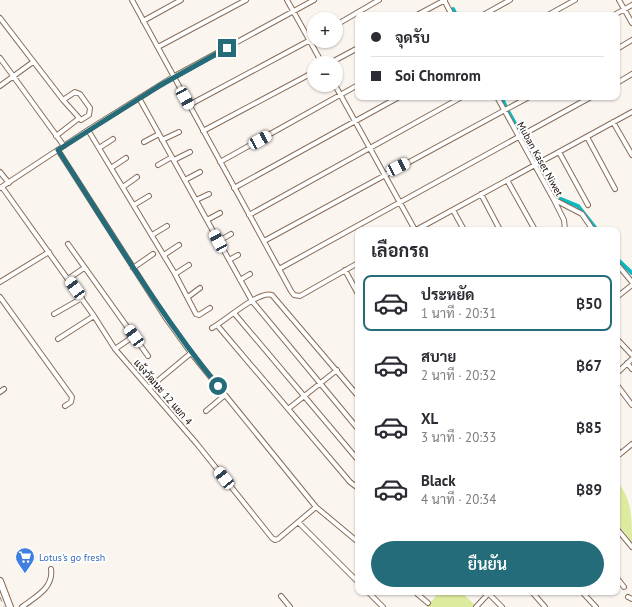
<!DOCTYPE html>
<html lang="th">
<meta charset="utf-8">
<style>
body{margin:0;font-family:"PT Sans",Sarabun,sans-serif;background:#f7f7f7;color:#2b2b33;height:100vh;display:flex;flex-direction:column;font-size:15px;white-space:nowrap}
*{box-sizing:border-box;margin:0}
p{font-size:13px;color:#7c7c81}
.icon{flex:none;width:22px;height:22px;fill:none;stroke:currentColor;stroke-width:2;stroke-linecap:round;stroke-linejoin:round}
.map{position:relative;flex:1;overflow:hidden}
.side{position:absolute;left:355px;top:227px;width:265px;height:368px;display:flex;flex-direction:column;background:#fff;border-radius:8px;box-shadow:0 1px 3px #0004}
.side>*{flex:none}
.top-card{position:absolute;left:355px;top:12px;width:265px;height:88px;border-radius:8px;box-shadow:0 1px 3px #0004;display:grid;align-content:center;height:88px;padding:0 16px;background:#fff}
.buttons{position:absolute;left:307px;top:12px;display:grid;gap:8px}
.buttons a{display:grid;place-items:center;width:36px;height:36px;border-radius:50%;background:#fff;box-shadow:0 1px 3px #0004;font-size:20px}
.end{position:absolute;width:18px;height:18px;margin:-9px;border:5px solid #246c79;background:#fff;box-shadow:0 0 0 2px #fff}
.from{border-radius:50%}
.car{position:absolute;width:12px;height:24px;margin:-12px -6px;border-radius:5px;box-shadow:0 0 3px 1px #0007;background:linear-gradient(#fff 24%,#345 0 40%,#fff 0 76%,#345 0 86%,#fff 0)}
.top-card b{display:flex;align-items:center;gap:14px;height:38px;font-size:15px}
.top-card b+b{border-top:1px solid #e1e1e2}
.top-card i{width:10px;height:10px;background:#2b2b33}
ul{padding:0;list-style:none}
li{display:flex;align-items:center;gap:12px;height:56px;margin:0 8px 6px;padding:0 8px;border:2px solid transparent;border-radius:8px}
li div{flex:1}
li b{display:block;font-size:15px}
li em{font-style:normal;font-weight:600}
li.on{border-color:#246c79}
li>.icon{width:36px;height:36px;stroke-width:1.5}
h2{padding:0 16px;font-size:18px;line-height:48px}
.button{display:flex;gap:8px;margin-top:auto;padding:8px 16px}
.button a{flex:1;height:46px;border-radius:24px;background:#246c79;color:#fff;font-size:16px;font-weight:600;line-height:46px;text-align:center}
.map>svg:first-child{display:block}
.green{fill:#ddeb9e}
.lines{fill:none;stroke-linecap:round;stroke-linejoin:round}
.canal{stroke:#0bb9c1;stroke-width:4}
.minor-casing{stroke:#886d59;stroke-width:6}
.primary-casing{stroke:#886d59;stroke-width:8}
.minor{stroke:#fff;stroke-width:4}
.primary{stroke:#fff;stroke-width:6}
.rail{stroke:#8f8782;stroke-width:1;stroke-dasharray:5 5;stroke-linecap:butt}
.route{stroke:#246c79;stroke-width:5}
.labels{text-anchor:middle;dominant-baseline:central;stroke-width:4;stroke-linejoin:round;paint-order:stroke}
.street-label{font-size:10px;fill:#140a04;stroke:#fff}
.shop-label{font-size:10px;fill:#366cbe;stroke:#fff;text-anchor:start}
</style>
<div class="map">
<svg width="632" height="607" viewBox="0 0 632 607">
<rect width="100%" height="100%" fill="#fbf5f0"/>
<path class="green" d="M617,482C632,497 632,520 632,542L617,523Z
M439,592H461L475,605L473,607H427Z"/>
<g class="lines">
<path class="canal" d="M453,9L456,15
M501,97L506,107
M508,111L521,134
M539,166L556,197L578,206L597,230
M617,259L632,273"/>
<defs>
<path id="minor" d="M132,0L291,291L294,295L300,296L358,263
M287,0L322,63
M444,0L452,15
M619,0L632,23
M417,15L445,0
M483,15L510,0
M548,15L575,0
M614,15L632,5
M0,18L63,100
M143,21L181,0
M336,25L379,0
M158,47L246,0
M617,49L632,40
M0,58L64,146
M330,63L358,48
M617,83L632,74
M335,85L415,230
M0,86L33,62
M75,92L80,94L90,108L89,115L81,120L63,100Z
M497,97L554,200L564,220L565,230
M139,98L252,301L358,429
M189,105L314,38
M613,122L632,155
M88,130L175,274L196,314L199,315L210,308
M203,131L314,72
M56,136L78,119
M587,137L615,189
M162,140L179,132
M144,142L159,134
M99,148L113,139
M58,150L165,317L191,353L316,507L358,542
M559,152L588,205
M174,160L190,152
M220,162L358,85
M158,165L172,157
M111,168L126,158
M0,172L9,183
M185,180L200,172
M507,180L535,230
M2,187L94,316L115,349L197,444L272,538L275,540L278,539L316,507
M123,187L137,177
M0,188L88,130L173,77L314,0
M234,188L399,97
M481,194L500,230
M196,200L209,194
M555,200L582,214L593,230
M134,205L149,196
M453,210L464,230
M249,215L462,97
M207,220L220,213
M416,230L632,112
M152,235L167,226
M219,241L231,234
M264,241L529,97
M68,244L148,356
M164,255L179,245
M229,260L238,255
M617,264L632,282
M133,268L153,254
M279,269L591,97
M345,270L358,294
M175,274L189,265
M68,279L84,268
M240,280L250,274
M0,282L49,252
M0,297L72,397L71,402L65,406
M188,297L200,288
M617,297L632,285
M234,313L358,460
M54,314L82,298
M217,325L350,482L358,488
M212,328C225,321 259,290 272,295L358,396
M58,339L94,316
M617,339L632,355
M115,349L134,336
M627,363L632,369
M617,373L632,359
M617,385L632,405
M149,388L191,353
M0,392L4,389
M288,409L337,370
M206,411L225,395
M617,449L620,454L617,456
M620,454L632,444
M299,523L358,582
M617,529L632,547
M617,578L624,587
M368,592L383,607
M415,592L428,603
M487,592L502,607
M532,592L545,607
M582,592L596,607
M281,596L290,607
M628,597L632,599
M22,607C35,597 54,588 51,569
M476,607L490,592"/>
<path id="primary" d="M0,581L10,607"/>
</defs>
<use href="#minor" class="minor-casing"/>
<use href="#primary" class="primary-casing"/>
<use href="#minor" class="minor"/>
<use href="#primary" class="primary"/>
<path class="rail" d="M0,597L4,607"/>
</g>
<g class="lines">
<path class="route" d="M218,386C158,312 110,230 58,150L159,86L227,48"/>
</g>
<defs>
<symbol id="supermarket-pin" viewBox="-11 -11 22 30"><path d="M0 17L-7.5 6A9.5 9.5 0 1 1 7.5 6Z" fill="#3f7fe0" stroke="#fff"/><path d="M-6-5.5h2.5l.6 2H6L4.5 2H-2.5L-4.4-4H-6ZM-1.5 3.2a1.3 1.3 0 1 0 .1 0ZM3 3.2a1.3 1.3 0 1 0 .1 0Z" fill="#fff"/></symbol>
</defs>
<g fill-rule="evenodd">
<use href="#supermarket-pin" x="14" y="546" width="22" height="30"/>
</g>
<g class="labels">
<g class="street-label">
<text transform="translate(540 159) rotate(61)">Muban Kaset Niwet</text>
<text transform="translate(163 392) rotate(49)">แจ้งวัฒนะ 12 แยก 4</text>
</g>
<g class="shop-label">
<text x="39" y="557">Lotus's go fresh</text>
</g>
</g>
</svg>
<div class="buttons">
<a>+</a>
<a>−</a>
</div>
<i class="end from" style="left:218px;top:386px"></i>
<i class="end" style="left:227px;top:48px"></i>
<i class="car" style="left:185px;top:98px;rotate:151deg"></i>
<i class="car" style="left:260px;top:140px;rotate:61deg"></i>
<i class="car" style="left:398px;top:167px;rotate:63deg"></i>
<i class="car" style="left:218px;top:241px;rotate:331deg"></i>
<i class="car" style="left:75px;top:288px;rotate:324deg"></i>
<i class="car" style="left:134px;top:336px;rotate:324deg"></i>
<i class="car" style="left:224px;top:478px;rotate:322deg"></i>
<div class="top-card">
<b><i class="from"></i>จุดรับ</b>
<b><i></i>Soi Chomrom</b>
</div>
<section class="side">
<h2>เลือกรถ</h2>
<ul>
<li class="on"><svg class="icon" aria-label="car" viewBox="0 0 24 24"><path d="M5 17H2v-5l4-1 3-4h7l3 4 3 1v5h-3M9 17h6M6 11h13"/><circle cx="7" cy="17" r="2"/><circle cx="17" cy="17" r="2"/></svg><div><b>ประหยัด</b><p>1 นาที · 20:31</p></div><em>฿50</em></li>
<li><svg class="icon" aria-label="car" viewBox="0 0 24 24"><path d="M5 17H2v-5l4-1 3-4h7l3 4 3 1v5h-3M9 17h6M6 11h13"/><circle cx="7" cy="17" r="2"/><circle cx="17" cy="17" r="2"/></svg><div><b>สบาย</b><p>2 นาที · 20:32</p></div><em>฿67</em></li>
<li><svg class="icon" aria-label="car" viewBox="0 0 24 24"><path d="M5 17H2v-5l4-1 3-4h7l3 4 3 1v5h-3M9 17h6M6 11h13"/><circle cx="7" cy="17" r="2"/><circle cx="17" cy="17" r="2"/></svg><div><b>XL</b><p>3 นาที · 20:33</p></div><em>฿85</em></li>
<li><svg class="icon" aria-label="car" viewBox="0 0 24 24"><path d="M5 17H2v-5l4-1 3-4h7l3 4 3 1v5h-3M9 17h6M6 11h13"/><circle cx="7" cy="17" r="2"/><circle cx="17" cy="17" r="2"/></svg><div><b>Black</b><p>4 นาที · 20:34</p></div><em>฿89</em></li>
</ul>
<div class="button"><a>ยืนยัน</a></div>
</section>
</div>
